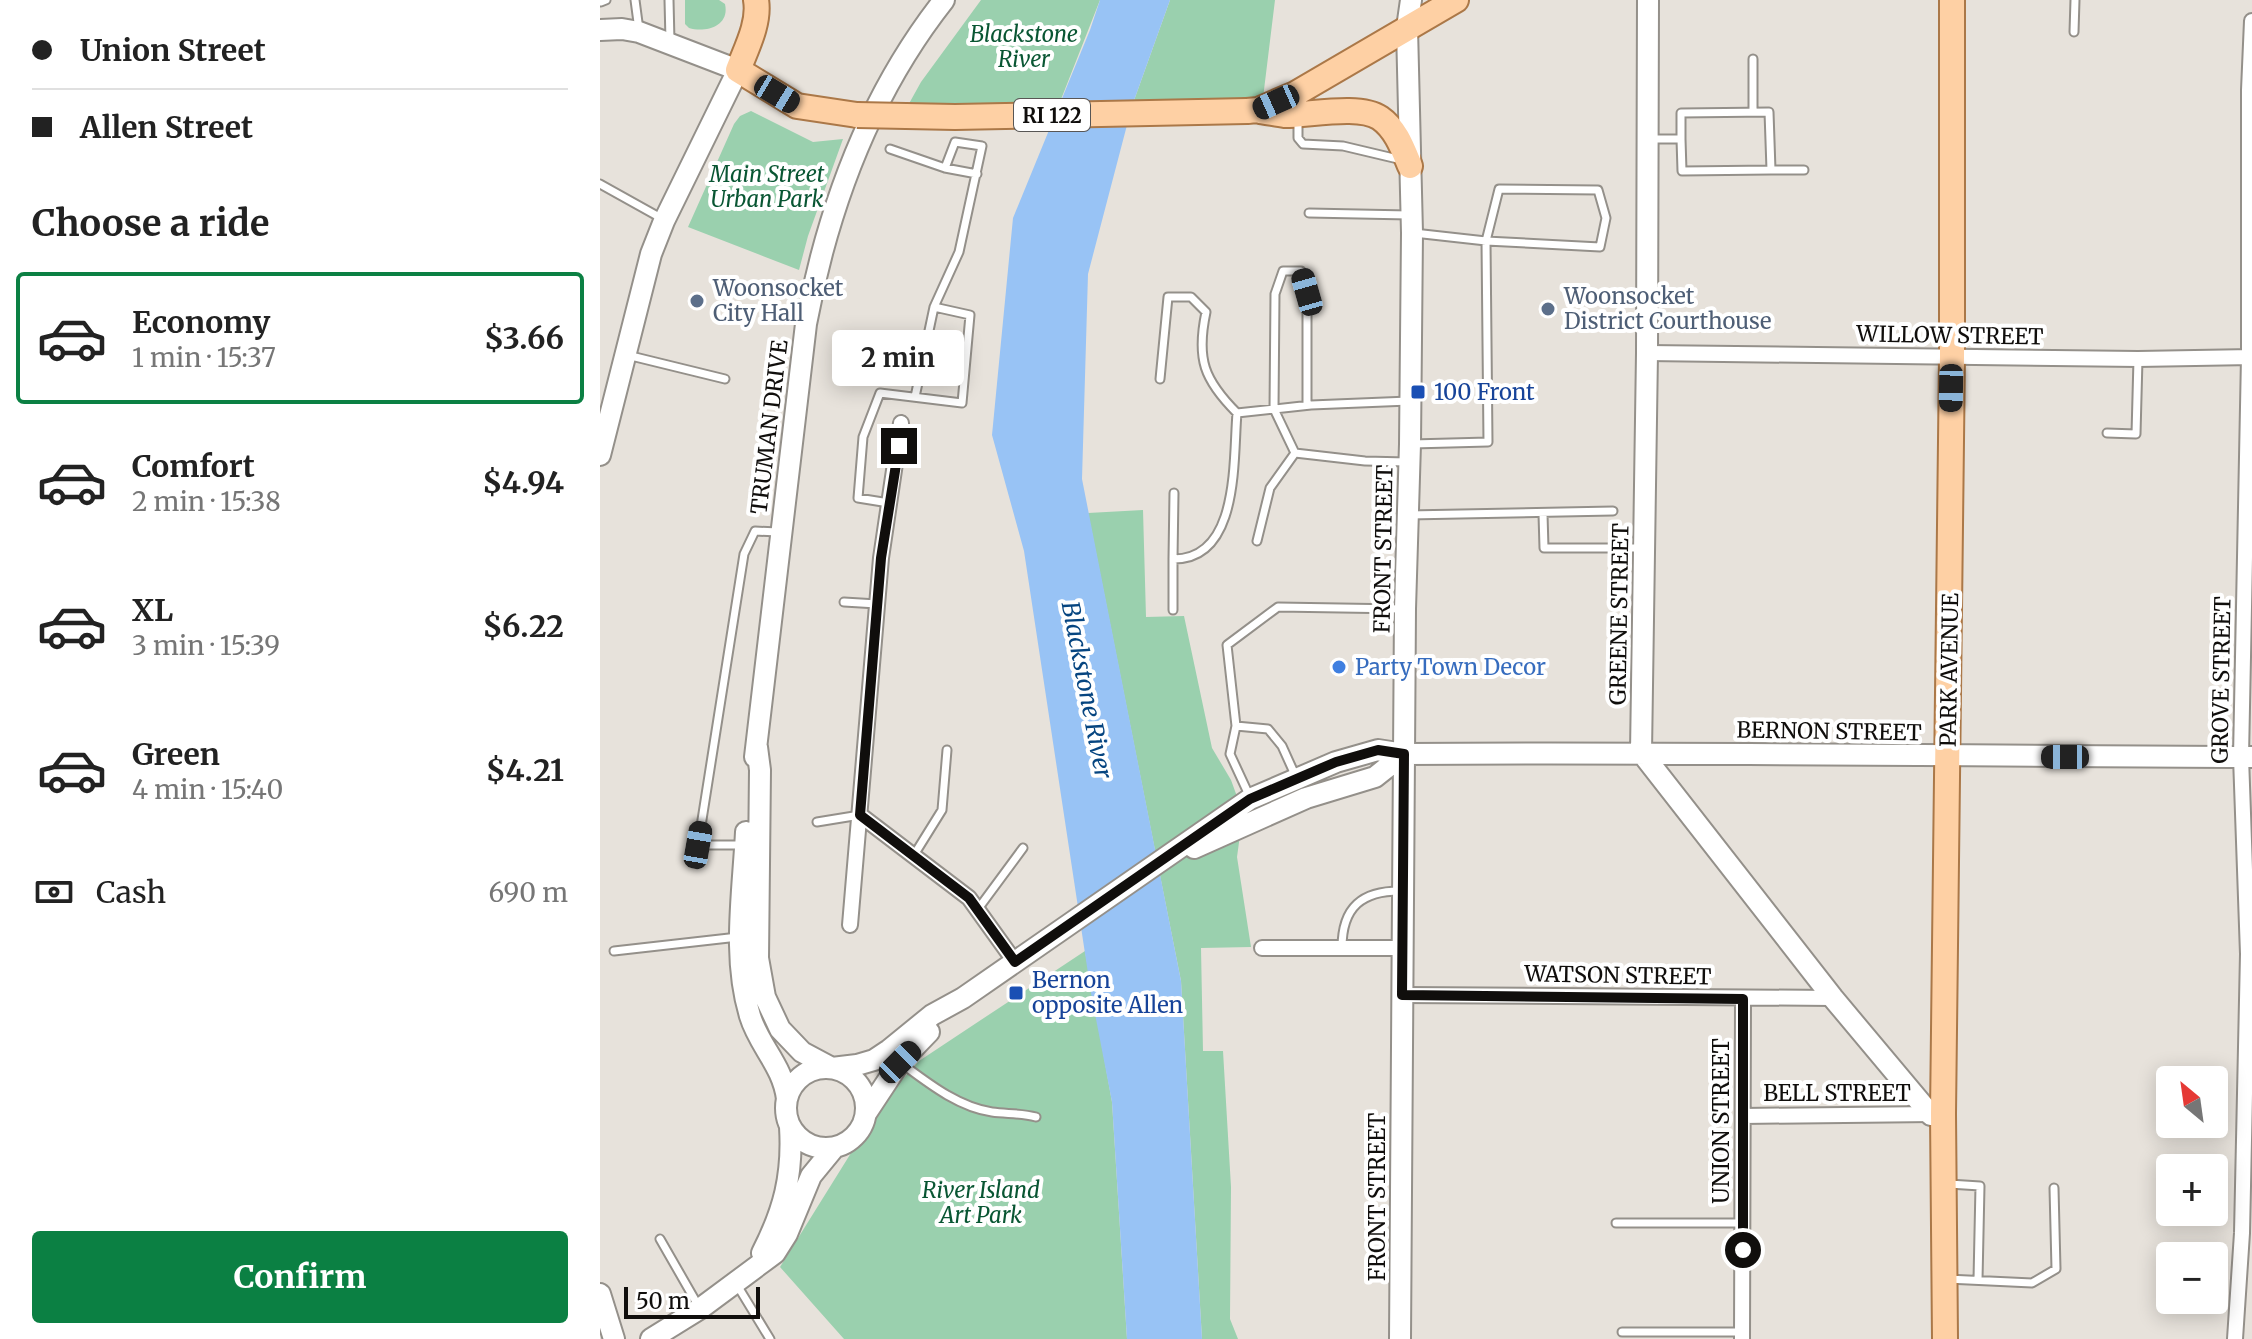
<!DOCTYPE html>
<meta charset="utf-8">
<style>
body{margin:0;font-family:Merriweather,serif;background:#f2f2f2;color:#222;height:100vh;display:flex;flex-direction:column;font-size:30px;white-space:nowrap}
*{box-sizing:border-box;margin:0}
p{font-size:26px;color:#767676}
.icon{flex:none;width:44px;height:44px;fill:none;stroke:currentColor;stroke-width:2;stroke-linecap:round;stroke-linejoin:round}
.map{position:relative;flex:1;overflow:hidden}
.drawer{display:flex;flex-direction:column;background:#fff;width:600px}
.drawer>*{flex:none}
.hud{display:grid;align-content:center;height:176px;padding:0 32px;background:#fff}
.needle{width:52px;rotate:331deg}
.buttons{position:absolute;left:1556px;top:1066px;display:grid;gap:16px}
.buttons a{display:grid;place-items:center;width:72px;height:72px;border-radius:8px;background:#fff;box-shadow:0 4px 20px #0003;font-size:40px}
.scale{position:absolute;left:24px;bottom:20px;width:136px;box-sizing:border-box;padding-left:8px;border:4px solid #100e0c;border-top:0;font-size:22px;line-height:28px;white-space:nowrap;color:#100e0c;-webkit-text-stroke:6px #fff;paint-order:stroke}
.end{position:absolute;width:36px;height:36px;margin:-18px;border:10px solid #100e0c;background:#fff;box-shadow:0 0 0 4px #fff}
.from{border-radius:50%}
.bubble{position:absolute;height:56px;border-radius:8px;background:#fff;box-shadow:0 4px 20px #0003;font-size:26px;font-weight:700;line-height:56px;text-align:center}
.car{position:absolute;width:24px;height:48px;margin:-24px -12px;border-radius:10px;box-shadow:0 0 6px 2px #0007;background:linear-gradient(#222 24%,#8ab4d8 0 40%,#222 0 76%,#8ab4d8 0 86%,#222 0)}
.hud b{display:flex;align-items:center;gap:28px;height:76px;font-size:30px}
.hud b+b{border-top:2px solid #e0e0e0}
.hud i{width:20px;height:20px;background:#222}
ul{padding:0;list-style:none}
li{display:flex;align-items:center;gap:24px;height:132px;margin:0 16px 12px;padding:0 16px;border:4px solid transparent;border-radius:8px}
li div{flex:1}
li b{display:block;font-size:30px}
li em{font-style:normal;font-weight:700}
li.on{border-color:#0b8043}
li>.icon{width:72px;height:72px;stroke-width:1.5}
h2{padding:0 32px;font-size:36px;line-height:96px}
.pay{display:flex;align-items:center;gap:20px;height:88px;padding:0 32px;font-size:30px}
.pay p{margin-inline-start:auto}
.cta{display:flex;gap:16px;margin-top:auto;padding:16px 32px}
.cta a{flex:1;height:92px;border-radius:8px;background:#0b8043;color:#fff;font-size:32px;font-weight:700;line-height:92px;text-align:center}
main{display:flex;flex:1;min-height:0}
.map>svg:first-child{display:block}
.green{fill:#9ad0ae}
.water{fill:#98c3f5}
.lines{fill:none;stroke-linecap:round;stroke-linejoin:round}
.lane-casing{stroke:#94908a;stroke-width:11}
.street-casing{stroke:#94908a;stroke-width:18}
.secondary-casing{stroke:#94908a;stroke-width:24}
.primary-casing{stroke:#ab7848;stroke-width:28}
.lane{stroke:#fff;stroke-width:7}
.street{stroke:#fff;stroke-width:14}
.secondary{stroke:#fff;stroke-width:20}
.primary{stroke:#fed0a4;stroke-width:24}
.primary-bridge-casing{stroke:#ab7848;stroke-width:28;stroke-linecap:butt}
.primary-bridge{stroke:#fed0a4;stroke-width:24}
.route{stroke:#100e0c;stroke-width:10}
.service-dot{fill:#5c6f8a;stroke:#fff;stroke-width:3}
.transit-dot{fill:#1a4fb4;stroke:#fff;stroke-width:3}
.shop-dot{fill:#3f7fe0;stroke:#fff;stroke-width:3}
.labels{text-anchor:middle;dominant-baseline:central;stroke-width:8;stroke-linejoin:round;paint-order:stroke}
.shield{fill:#fff;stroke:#585655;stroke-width:2}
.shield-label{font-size:20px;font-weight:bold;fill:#100e0c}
.park-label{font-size:22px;font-style:italic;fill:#095633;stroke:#fff}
.service-label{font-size:22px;fill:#4e5e75;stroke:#fff;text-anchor:start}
.street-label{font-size:22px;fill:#100e0c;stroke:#fff}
.transit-label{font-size:22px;fill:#164399;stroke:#fff;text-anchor:start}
.shop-label{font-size:22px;fill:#366cbe;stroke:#fff;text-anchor:start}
.water-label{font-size:24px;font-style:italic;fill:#064580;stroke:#fff}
</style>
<main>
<section class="drawer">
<div class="hud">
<b><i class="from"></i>Union Street</b>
<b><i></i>Allen Street</b>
</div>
<h2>Choose a ride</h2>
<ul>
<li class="on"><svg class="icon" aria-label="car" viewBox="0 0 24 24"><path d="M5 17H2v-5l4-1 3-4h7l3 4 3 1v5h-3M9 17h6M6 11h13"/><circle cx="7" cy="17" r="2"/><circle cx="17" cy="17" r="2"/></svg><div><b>Economy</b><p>1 min · 15:37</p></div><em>$3.66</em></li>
<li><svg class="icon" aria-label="car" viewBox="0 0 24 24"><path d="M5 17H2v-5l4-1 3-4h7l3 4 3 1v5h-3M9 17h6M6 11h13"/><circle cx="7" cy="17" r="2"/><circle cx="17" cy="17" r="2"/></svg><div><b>Comfort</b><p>2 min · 15:38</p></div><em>$4.94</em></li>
<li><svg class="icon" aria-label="car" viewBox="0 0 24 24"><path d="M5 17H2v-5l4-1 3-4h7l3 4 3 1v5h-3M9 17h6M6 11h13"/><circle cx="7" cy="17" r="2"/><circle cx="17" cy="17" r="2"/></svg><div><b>XL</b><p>3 min · 15:39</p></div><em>$6.22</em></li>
<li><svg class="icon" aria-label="car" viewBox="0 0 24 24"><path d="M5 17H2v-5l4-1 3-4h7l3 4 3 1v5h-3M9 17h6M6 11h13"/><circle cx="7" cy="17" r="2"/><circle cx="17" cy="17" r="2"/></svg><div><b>Green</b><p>4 min · 15:40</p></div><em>$4.21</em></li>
</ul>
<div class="pay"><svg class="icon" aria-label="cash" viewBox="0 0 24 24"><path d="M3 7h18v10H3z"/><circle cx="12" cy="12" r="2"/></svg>Cash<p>690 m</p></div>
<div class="cta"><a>Confirm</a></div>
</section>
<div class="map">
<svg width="1652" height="1339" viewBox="0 0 1652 1339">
<rect width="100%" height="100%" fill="#e7e2db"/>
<path class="green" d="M85,0H119L125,4C130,26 106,33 89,28L85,24Z
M381,0H500L458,107L306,109L321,82Z
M570,0H675L663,98L532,106Z
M151,111L213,142L243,139L208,236L199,270L88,227L134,124L140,116Z
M543,510L546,617L584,616L612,748L631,780L643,813L637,857L651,947L601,948L603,1051H623L631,1187L630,1319L638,1339H602L581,981L488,513Z
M485,951L512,1102L527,1339H244L180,1267L284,1100L319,1061Z"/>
<path class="water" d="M500,0H570L532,106L488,274L482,479L581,981L602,1339H527L512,1102L491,993L424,551L392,435L413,218L490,30Z"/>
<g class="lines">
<defs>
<path id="lane" d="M35,0L39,30
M69,0L70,41
M1,2L6,0
M1474,32L1475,0
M1153,59V112
M698,119V138L703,144L743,146L802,160
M1049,139H1081L1082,171L1171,170L1169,112L1081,113V139
M290,149L345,168
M1171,170H1204
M0,184L61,218
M709,213L809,215
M27,355L125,379
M560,379L568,297H591L606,312C596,359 604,380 637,413L711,405L809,401
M315,397L334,307L359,252L382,146L355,142L345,168L377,174
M707,405V292L701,271H683L675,294L674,409L695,453L765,461L807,462
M1507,433L1536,434L1538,359
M812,444L888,442L886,241L899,189L998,190L1006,218L1000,247L886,241L814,233
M574,493L573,559C640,560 633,459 637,413
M289,503L258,498L263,437L280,393L362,403L370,315L334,307
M943,514L944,548H1043
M808,515L1013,511
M657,541L670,488L695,453
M244,602L277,604
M573,610V559
M636,726L668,729L682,746L696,777
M649,795L630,754L636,726L627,645L678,607L803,609
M217,822L260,815
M143,845H98L144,554L155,531L178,532
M314,855L342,810L347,750
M378,909L423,848
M742,948C742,907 762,890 803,891
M14,951L138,937
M301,1063C328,1083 358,1107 392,1112C407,1114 421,1113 436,1117
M1349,1184L1380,1186L1378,1280
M1016,1223H1142
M60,1239L99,1307
M1347,1279L1432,1283L1456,1269L1454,1188
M137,1285L170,1339
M1022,1332H1142"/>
<path id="street" d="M1047,353L1538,359L1652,357
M260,815L369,898L415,962
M250,925L281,558L301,423
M662,948H803
M802,995L1233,998
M1143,1116L1334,1114
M1142,1339L1143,999
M1635,1339L1642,1233L1648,954L1641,757L1649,357V90L1652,21"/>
<path id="secondary" d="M1048,0L1047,353L1041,752L1233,998L1331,1115
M0,30L22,29L39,32L138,70L64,221L51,254L0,455
M157,747L160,770L158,958L165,997L180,1029L202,1052L232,1068L257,1065L274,1060L289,1050L332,1015L363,998L650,799L736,762L778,750L804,754C1087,752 1369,756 1652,757
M155,757L206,324C228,207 269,95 344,0
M146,832C143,893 132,957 150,1016C159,1046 183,1066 187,1099
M594,848L706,798L775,777L804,754
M186 1108a40 40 0 1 1 80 0a40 40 0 1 1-80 0Z
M267,1112L300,1062L329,1032
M162,1253C184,1210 193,1175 190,1127
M0,1294L14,1339
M51,1339L101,1308L175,1253L187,1234L211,1176L234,1148
M800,1339L805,609L810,444L812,233L807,28L811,0"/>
<path id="primary" d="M156,0C160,23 146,49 138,70L197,106L257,115
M647,111L658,110L695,94L856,0
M660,111C668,112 677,114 685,115C710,115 760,104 780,118C796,129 803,149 810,166
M1345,1339L1343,1114L1352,357V0"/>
</defs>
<use href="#lane" class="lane-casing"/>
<use href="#street" class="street-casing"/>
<use href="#secondary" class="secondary-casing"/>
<use href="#primary" class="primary-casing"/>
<use href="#lane" class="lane"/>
<use href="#street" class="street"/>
<use href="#secondary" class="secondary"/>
<use href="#primary" class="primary"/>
<defs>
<path id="primary-bridge" d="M257,115L355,117L647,111"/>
</defs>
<use href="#primary-bridge" class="primary-bridge-casing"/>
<use href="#primary-bridge" class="primary-bridge"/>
</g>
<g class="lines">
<path class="route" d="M299,446L281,558L260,815L369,898L415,962L650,799L736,762L778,750L804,754L802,995L1143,999V1250"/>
</g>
<g class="service-dot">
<circle cx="97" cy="301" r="8"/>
<circle cx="948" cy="309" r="8"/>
</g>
<g class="transit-dot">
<rect x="810" y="384" width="16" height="16" rx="4"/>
<rect x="408" y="985" width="16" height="16" rx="4"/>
</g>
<circle class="shop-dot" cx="739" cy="667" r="8"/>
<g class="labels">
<rect class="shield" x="414" y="99" width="76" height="32" rx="6"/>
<g class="shield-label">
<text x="452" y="115">RI 122</text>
</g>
<g class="park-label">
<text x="424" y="34">Blackstone<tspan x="424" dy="25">River</tspan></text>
<text x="167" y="174">Main Street<tspan x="167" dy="25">Urban Park</tspan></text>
<text x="381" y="1190">River Island<tspan x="381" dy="25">Art Park</tspan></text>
</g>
<g class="service-label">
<text x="113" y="288">Woonsocket<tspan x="113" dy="25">City Hall</tspan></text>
<text x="964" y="296">Woonsocket<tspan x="964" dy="25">District Courthouse</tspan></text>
</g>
<g class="street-label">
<text transform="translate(1350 335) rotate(1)">WILLOW STREET</text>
<text transform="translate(169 427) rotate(-83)">TRUMAN DRIVE</text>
<text transform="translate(783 549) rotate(-89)">FRONT STREET</text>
<text transform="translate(1019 614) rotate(-89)">GREENE STREET</text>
<text transform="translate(1349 670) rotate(-89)">PARK AVENUE</text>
<text transform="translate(1621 680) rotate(-89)">GROVE STREET</text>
<text transform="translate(1229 731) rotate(1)">BERNON STREET</text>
<text transform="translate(1018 975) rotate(1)">WATSON STREET</text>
<text x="1237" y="1093">BELL STREET</text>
<text transform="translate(1121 1121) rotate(-90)">UNION STREET</text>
<text transform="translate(777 1197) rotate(-90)">FRONT STREET</text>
</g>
<g class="transit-label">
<text x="834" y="392">100 Front</text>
<text x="432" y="980">Bernon<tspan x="432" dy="25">opposite Allen</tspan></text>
</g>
<g class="shop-label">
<text x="755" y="667">Party Town Decor</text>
</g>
<g class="water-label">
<text transform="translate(487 690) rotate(79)">Blackstone River</text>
</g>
</g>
</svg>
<div class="buttons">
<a><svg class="needle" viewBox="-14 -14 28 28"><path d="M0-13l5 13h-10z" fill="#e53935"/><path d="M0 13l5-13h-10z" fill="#767676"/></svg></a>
<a>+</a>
<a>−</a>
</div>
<div class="scale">50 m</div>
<i class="end from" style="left:1143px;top:1250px"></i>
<i class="end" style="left:299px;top:446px"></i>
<div class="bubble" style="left:232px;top:330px;width:132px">2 min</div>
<i class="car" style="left:177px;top:94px;rotate:121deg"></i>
<i class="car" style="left:676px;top:102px;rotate:246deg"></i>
<i class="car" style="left:707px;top:292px;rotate:344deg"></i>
<i class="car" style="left:1351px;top:388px;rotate:181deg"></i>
<i class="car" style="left:1465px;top:757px;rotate:270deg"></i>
<i class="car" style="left:98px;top:845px;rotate:10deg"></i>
<i class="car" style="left:300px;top:1062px;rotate:45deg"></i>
</div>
</main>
